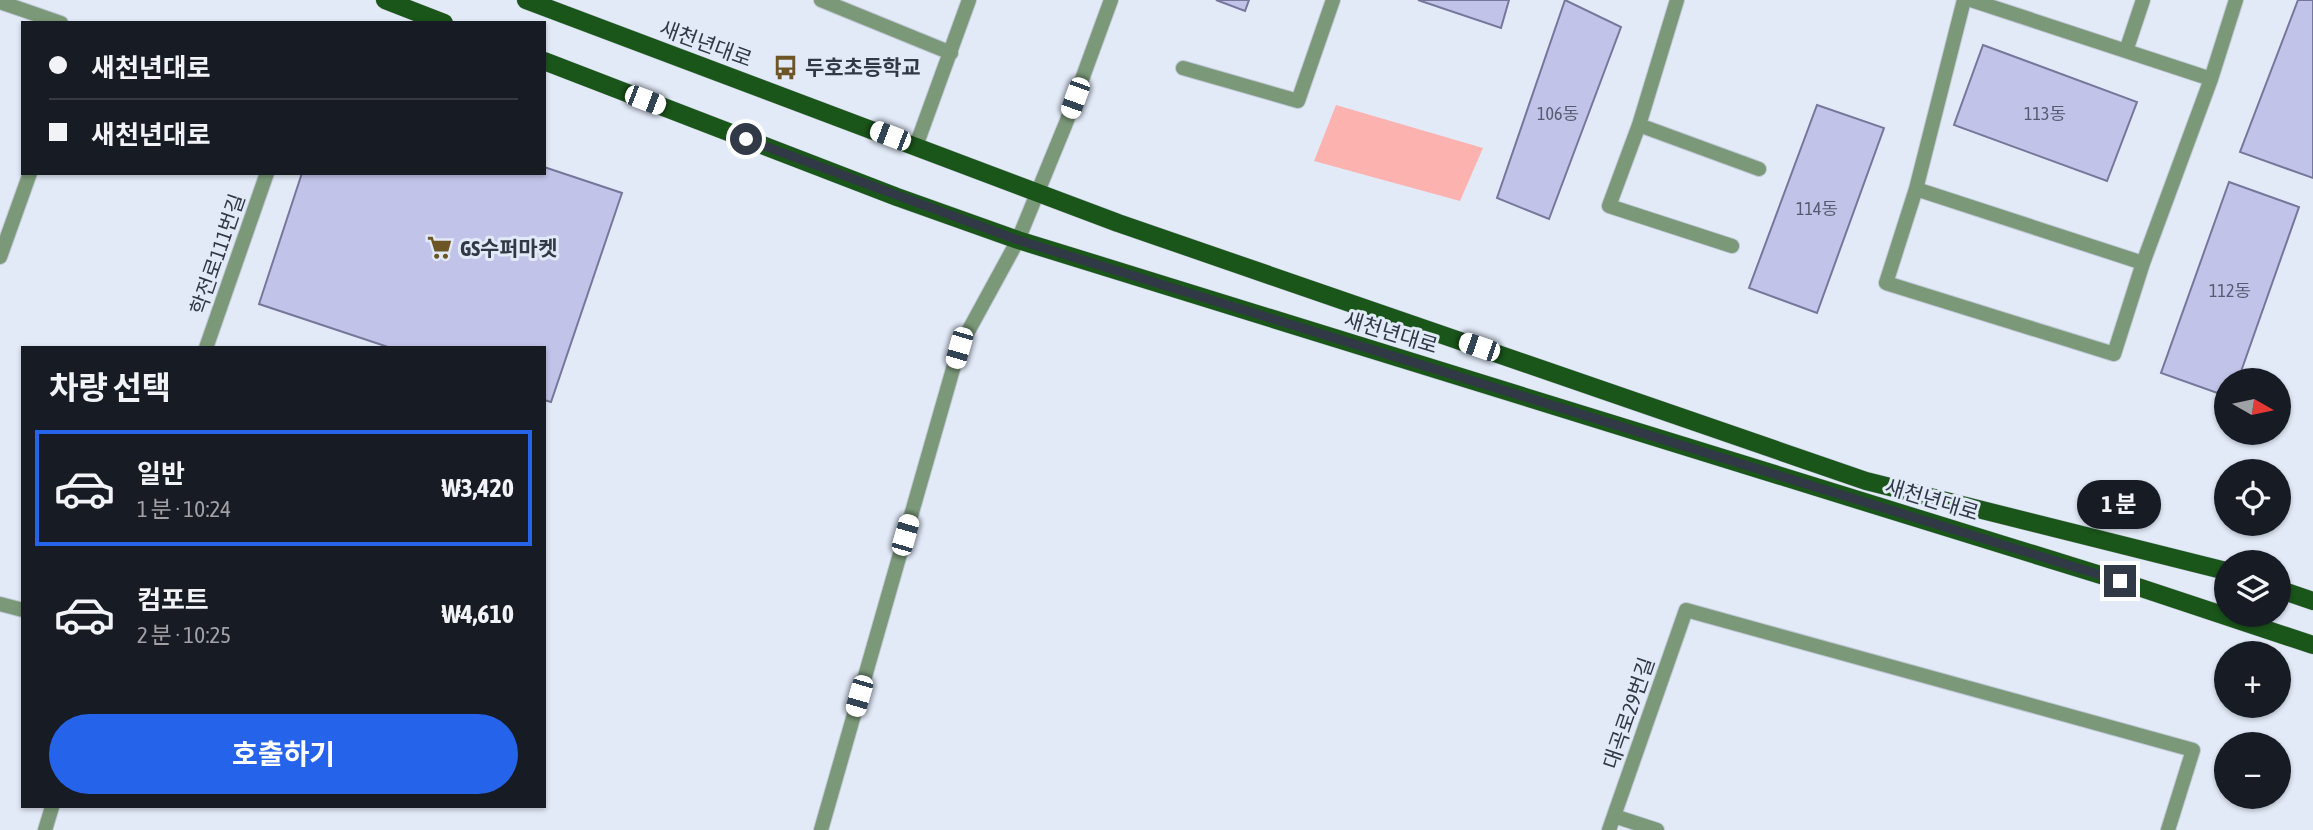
<!DOCTYPE html>
<html lang="ko">
<meta charset="utf-8">
<style>
body{margin:0;font-family:"Asap Condensed","Noto Sans KR",sans-serif;background:#20242c;color:#f1f3f6;height:100vh;display:flex;flex-direction:column;font-size:26px;white-space:nowrap}
*{box-sizing:border-box;margin:0}
p{font-size:23px;color:#9ea1a6}
.icon{flex:none;width:38px;height:38px;fill:none;stroke:currentColor;stroke-width:2;stroke-linecap:round;stroke-linejoin:round}
.map{position:relative;flex:1;overflow:hidden}
.panel{position:absolute;left:21px;top:346px;width:525px;height:462px;display:flex;flex-direction:column;background:#171b24;border-radius:0px;box-shadow:0 2px 5px #0004}
.panel>*{flex:none}
.banner{position:absolute;left:21px;top:21px;width:525px;height:154px;border-radius:0px;box-shadow:0 2px 5px #0004;display:grid;align-content:center;height:154px;padding:0 28px;background:#171b24}
.needle{width:46px;rotate:99deg}
.tools{position:absolute;left:2214px;top:368px;display:grid;gap:14px}
.tools a{display:grid;place-items:center;width:77px;height:77px;border-radius:50%;background:#171b24;box-shadow:0 2px 5px #0004;font-size:35px}
.end{position:absolute;width:32px;height:32px;margin:-16px;border:9px solid #313947;background:#fff;box-shadow:0 0 0 4px #fff}
.from{border-radius:50%}
.bubble{position:absolute;height:49px;border-radius:24px;background:#171b24;box-shadow:0 2px 5px #0004;font-size:23px;font-weight:700;line-height:49px;text-align:center}
.car{position:absolute;width:21px;height:42px;margin:-21px -10px;border-radius:9px;box-shadow:0 0 5px 2px #0007;background:linear-gradient(#fff 24%,#345 0 40%,#fff 0 76%,#345 0 86%,#fff 0)}
.banner b{display:flex;align-items:center;gap:24px;height:66px;font-size:26px}
.banner b+b{border-top:2px solid #363941}
.banner i{width:18px;height:18px;background:#f1f3f6}
ul{padding:0;list-style:none}
li{display:flex;align-items:center;gap:21px;height:116px;margin:0 14px 10px;padding:0 14px;border:4px solid transparent;border-radius:0px}
li div{flex:1}
li b{display:block;font-size:26px}
li em{font-style:normal;font-weight:700}
li.on{border-color:#2563eb}
li>.icon{width:63px;height:63px;stroke-width:1.5}
h2{padding:0 28px;font-size:32px;line-height:84px}
.cta{display:flex;gap:14px;margin-top:auto;padding:14px 28px}
.cta a{flex:1;height:80px;border-radius:42px;background:#2563eb;color:#fff;font-size:28px;font-weight:700;line-height:80px;text-align:center}
.map>svg:first-child{display:block}
.green{fill:#fcb3af}
.building{fill:#c2c3e9;stroke:#76779a;stroke-width:2}
.lines{fill:none;stroke-linecap:round;stroke-linejoin:round}
.service-casing{stroke:#bfc7d5;stroke-width:16}
.minor-casing{stroke:#bfc7d5;stroke-width:16}
.primary-casing{stroke:#bfc7d5;stroke-width:19}
.service{stroke:#7b9979;stroke-width:14}
.minor{stroke:#7b9979;stroke-width:14}
.primary{stroke:#1a551a;stroke-width:18}
.route{stroke:#313947;stroke-width:9}
.labels{text-anchor:middle;dominant-baseline:central;stroke-width:6;stroke-linejoin:round;paint-order:stroke}
.number-label{font-size:18px;fill:#555c70}
.street-label{font-size:21px;fill:#313947;stroke:#e2eaf8}
.poi-label{font-size:21px;font-weight:bold;fill:#313947;stroke:#e2eaf8;text-anchor:start}
</style>
<div class="map">
<svg width="2313" height="830" viewBox="0 0 2313 830">
<rect width="100%" height="100%" fill="#e2eaf8"/>
<path class="green" d="M1336,105L1483,148L1460,201L1314,161Z"/>
<path class="building" d="M1216,0H1249L1245,11Z
M1418,0H1509L1501,28Z
M1565,0L1621,27L1549,219L1497,198Z
M2298,0H2313V178L2240,152Z
M1983,45L2137,102L2107,181L1954,125Z
M1817,105L1884,128L1817,313L1749,288Z
M544,167L622,193L551,402L544,400V348H391L259,304L302,173H544Z
M2229,182L2299,207L2238,380H2226V396L2161,373Z"/>
<g class="lines">
<defs>
<path id="service" d="M821,0L951,53
M916,146L969,0"/>
<path id="minor" d="M1677,0L1639,125L1609,206L1732,246
M1964,0L1916,189L1886,283L2114,354L2143,263L2211,79
M1971,0L2211,79L2236,0
M0,2L61,23
M2126,51L2143,0
M1183,68L1298,101L1333,0
M1639,125L1759,169
M1916,189L2143,263
M0,257L30,173
M206,348L267,173
M0,604L23,610
M1614,816L1657,830
M45,830L52,807
M821,830L959,348L1018,240L1066,123L1111,0
M1609,830L1686,610L2193,750L2168,830"/>
<path id="primary" d="M385,0L444,23
M526,0L1118,223L1866,481L2226,571
M544,61L897,197L1018,240L2120,581L2313,645
M2278,589L2313,601"/>
</defs>
<use href="#service" class="service-casing"/>
<use href="#minor" class="minor-casing"/>
<use href="#primary" class="primary-casing"/>
<use href="#service" class="service"/>
<use href="#minor" class="minor"/>
<use href="#primary" class="primary"/>
</g>
<g class="lines">
<path class="route" d="M746,139L1018,240L2120,581"/>
</g>
<defs>
<symbol id="bus-bare" viewBox="-9 -9 18 18"><path d="M-5-6H5V4H4V6H2V4H-2V6H-4V4H-5ZM-3.5-4V0h7V-4ZM-3.5 1.2v1.5H-2V1.2ZM2 1.2v1.5H3.5V1.2Z" fill="#6d5526" stroke="#e2eaf8" stroke-width="2.5" paint-order="stroke"/></symbol>
<symbol id="supermarket-bare" viewBox="-9 -9 18 18"><path d="M-6-5.5h2.5l.6 2H6L4.5 2H-2.5L-4.4-4H-6ZM-1.5 3.2a1.3 1.3 0 1 0 .1 0ZM3 3.2a1.3 1.3 0 1 0 .1 0Z" fill="#6d5526" stroke="#e2eaf8" stroke-width="2.5" paint-order="stroke"/></symbol>
</defs>
<g fill-rule="evenodd">
<use href="#bus-bare" x="768" y="50" width="35" height="35"/>
<use href="#supermarket-bare" x="422" y="230" width="35" height="35"/>
</g>
<g class="labels">
<g class="number-label">
<text x="1558" y="113">106동</text>
<text x="2045" y="113">113동</text>
<text x="1817" y="208">114동</text>
<text x="2230" y="290">112동</text>
</g>
<g class="street-label">
<text transform="translate(706 43) rotate(20)">새천년대로</text>
<text transform="translate(217 254) rotate(-71)">학전로111번길</text>
<text transform="translate(1391 332) rotate(17)">새천년대로</text>
<text transform="translate(1932 499) rotate(17)">새천년대로</text>
<text transform="translate(1628 713) rotate(-71)">대곡로29번길</text>
</g>
<g class="poi-label">
<text x="805" y="67">두호초등학교</text>
<text x="460" y="248">GS수퍼마켓</text>
</g>
</g>
</svg>
<div class="tools">
<a><svg class="needle" viewBox="-14 -14 28 28"><path d="M0-13l5 13h-10z" fill="#e53935"/><path d="M0 13l5-13h-10z" fill="#9ea1a6"/></svg></a>
<a><svg class="icon" aria-label="locate" viewBox="0 0 24 24"><circle cx="12" cy="12" r="6"/><path d="M12 2v4M12 18v4M2 12h4M18 12h4"/></svg></a>
<a><svg class="icon" aria-label="layers" viewBox="0 0 24 24"><path d="M12 4l9 5-9 5-9-5zM3 14l9 5 9-5"/></svg></a>
<a>+</a>
<a>−</a>
</div>
<i class="end from" style="left:746px;top:139px"></i>
<i class="end" style="left:2120px;top:581px"></i>
<div class="bubble" style="left:2077px;top:480px;width:84px">1 분</div>
<i class="car" style="left:1075px;top:98px;rotate:200deg"></i>
<i class="car" style="left:645px;top:100px;rotate:111deg"></i>
<i class="car" style="left:890px;top:136px;rotate:291deg"></i>
<i class="car" style="left:1479px;top:347px;rotate:289deg"></i>
<i class="car" style="left:959px;top:348px;rotate:196deg"></i>
<i class="car" style="left:905px;top:535px;rotate:16deg"></i>
<i class="car" style="left:859px;top:696px;rotate:196deg"></i>
<div class="banner">
<b><i class="from"></i>새천년대로</b>
<b><i></i>새천년대로</b>
</div>
<section class="panel">
<h2>차량 선택</h2>
<ul>
<li class="on"><svg class="icon" aria-label="car" viewBox="0 0 24 24"><path d="M5 17H2v-5l4-1 3-4h7l3 4 3 1v5h-3M9 17h6M6 11h13"/><circle cx="7" cy="17" r="2"/><circle cx="17" cy="17" r="2"/></svg><div><b>일반</b><p>1 분 · 10:24</p></div><em>₩3,420</em></li>
<li><svg class="icon" aria-label="car" viewBox="0 0 24 24"><path d="M5 17H2v-5l4-1 3-4h7l3 4 3 1v5h-3M9 17h6M6 11h13"/><circle cx="7" cy="17" r="2"/><circle cx="17" cy="17" r="2"/></svg><div><b>컴포트</b><p>2 분 · 10:25</p></div><em>₩4,610</em></li>
</ul>
<div class="cta"><a>호출하기</a></div>
</section>
</div>
